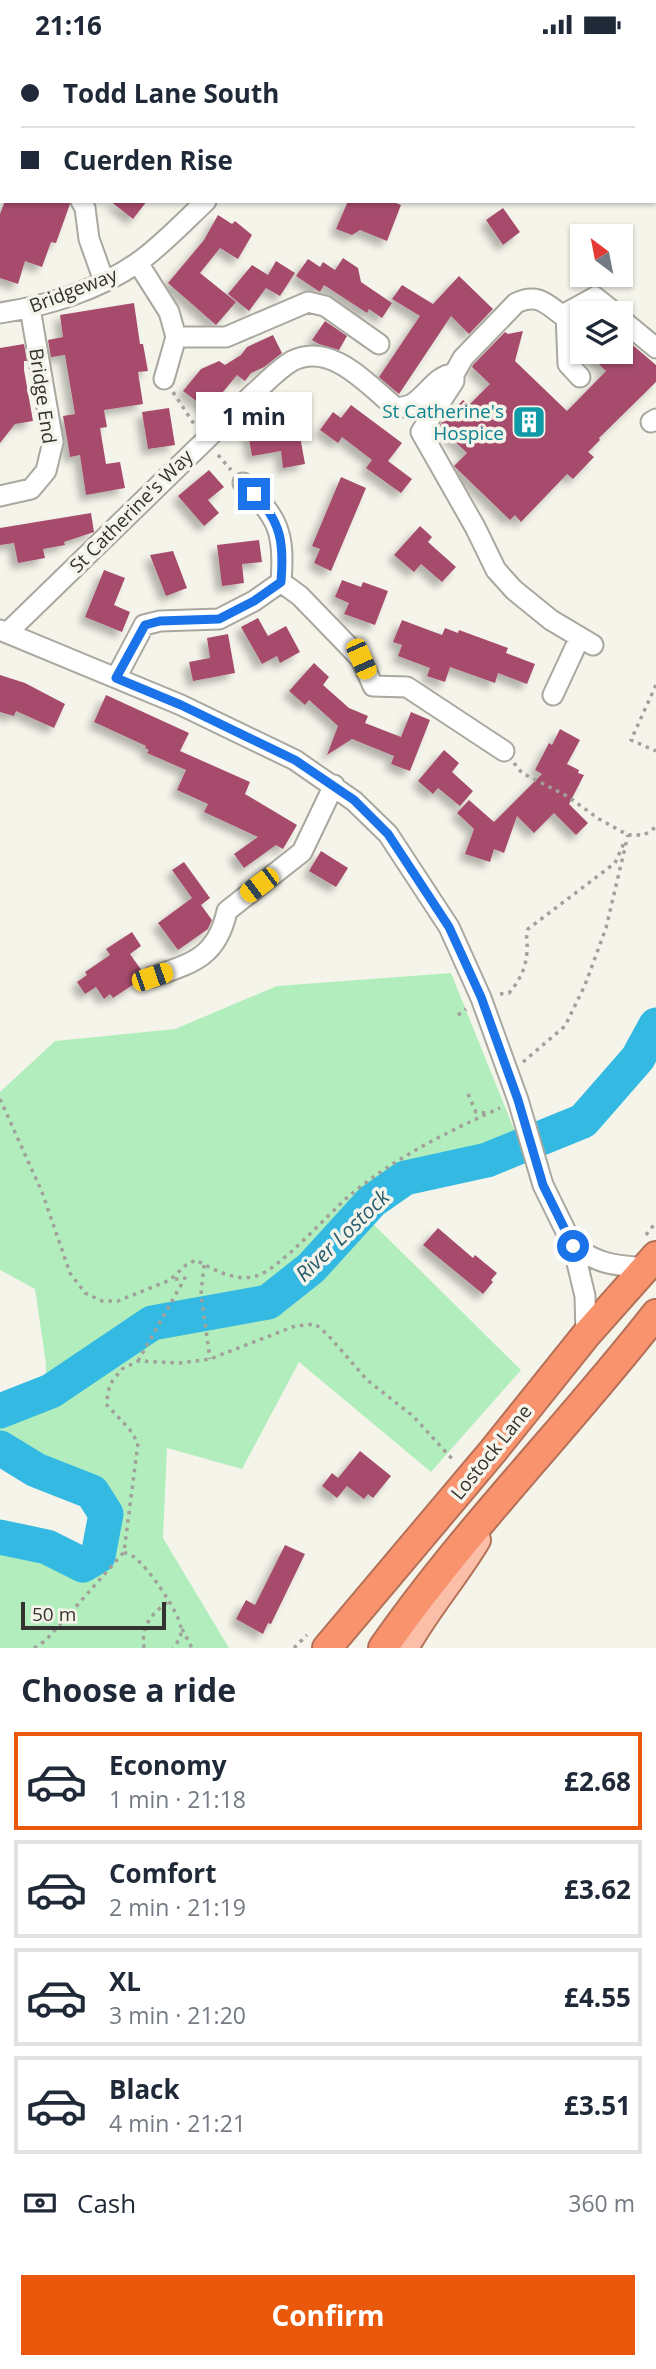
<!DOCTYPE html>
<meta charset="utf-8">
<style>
body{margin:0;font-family:"Open Sans",sans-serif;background:#f6f6f7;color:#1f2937;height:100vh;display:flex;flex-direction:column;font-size:26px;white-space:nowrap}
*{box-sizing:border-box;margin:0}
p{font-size:23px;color:#747a83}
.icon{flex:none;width:38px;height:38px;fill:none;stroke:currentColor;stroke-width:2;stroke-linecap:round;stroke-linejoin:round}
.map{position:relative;height:1599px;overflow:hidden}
.side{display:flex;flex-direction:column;background:#fff;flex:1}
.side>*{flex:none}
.banner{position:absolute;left:0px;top:0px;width:656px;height:154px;box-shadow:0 2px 5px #0004;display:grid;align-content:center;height:154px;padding:0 21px;background:#fff}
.needle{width:46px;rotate:328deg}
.tools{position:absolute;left:570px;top:175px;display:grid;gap:14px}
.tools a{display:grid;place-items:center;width:63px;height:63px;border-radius:0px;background:#fff;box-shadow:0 2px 5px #0004;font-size:35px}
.scale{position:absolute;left:21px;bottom:18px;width:145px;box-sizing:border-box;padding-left:7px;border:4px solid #34332f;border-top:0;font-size:19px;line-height:24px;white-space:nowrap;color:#34332f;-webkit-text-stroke:5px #f5f4ea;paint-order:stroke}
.end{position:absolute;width:32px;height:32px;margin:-16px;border:9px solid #1a73e8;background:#fff;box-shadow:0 0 0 4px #fff}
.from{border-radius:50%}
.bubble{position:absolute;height:49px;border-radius:0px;background:#fff;box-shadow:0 2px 5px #0004;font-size:23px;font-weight:700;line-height:49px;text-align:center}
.car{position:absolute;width:21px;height:42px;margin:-21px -10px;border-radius:9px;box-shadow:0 0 5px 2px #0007;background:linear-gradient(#f5c518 24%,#345 0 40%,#f5c518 0 76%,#345 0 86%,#f5c518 0)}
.banner b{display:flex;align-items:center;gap:24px;height:66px;font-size:26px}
.banner b+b{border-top:2px solid #e0e1e3}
.banner i{width:18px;height:18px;background:#1f2937}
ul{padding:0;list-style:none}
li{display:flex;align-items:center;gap:21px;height:98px;margin:0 14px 10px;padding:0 7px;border:4px solid #e0e1e3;border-radius:0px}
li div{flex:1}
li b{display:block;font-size:26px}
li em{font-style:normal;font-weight:700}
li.active{border-color:#ea580c}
li>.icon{width:63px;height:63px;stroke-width:1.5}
h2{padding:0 21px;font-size:32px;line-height:84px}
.pay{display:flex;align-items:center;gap:18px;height:77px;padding:0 21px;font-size:26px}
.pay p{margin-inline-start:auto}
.action{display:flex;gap:14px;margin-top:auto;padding:14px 21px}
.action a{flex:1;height:80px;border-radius:0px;background:#ea580c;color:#fff;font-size:28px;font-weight:700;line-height:80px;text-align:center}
.status{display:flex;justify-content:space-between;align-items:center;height:49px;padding:0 35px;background:#fff;direction:ltr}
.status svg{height:19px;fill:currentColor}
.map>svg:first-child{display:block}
.green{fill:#b2eebd}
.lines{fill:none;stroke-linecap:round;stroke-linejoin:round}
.river{stroke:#34b9e3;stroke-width:35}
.building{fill:#a74c6d;filter:url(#shadow)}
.minor-casing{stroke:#a9a79e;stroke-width:23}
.major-casing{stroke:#b47158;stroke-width:28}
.highway-casing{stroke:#b47158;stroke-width:32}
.path{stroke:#a1a099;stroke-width:3.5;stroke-dasharray:3.5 5;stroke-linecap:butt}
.minor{stroke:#fff;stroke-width:19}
.major{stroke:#fbbea8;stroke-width:24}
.highway{stroke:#f9936e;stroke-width:28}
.route{stroke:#1a73e8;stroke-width:9}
.labels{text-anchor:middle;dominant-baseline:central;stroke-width:7;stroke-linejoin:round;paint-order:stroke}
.street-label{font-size:19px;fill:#34332f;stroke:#f5f4ea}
.culture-label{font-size:19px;fill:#0d838f;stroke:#f5f4ea;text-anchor:end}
.water-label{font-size:21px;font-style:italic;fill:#295c6e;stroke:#f5f4ea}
</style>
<div class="status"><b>21:16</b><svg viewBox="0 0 49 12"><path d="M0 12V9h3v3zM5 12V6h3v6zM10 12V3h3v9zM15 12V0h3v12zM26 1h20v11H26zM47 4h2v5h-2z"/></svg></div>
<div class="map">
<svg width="656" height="1599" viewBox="0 0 656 1599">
<defs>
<filter id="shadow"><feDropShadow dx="-6" dy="6" stdDeviation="3.5" flood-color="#0004"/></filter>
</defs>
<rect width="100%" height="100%" fill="#f5f4ea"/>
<path class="green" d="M451,924L518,1090L448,1113L412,1120L382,1131L355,1157L521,1321L431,1423L299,1313L242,1420L167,1399L163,1489L229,1599H0V1504L29,1508L82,1523L101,1514L107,1495L112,1455L88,1431L28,1406L0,1385V1371L46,1350V1315L35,1240L0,1221V1043L55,992L175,980L277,937Z"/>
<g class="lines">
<path class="river" d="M0,1362L51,1342L152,1274L268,1253L311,1219L372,1152L405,1129L487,1111L583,1072L638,1009L656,976
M0,1399L36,1421L92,1443L106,1465L98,1507L83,1516L47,1498L0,1488"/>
</g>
<path class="building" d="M5,152H69L70,155L56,194L51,193L42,218L25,212L18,235L0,229V165Z
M110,152H147L133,170Z
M348,152H391L401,156L387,192L360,181L352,186L336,180Z
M503,159L520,183L503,196L486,171Z
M218,166L232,175L235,172L252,186L238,210L220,199L200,224L236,253L216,276L168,234L204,191Z
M343,209L358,219L361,233L392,254L382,269L369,260L367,264L324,236L320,243L296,227L308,210L320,218L323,213L335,221Z
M276,212L295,224L280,247L266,239L249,262L228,245L252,216L268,226Z
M459,227L493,260L469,285L451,267L399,345L379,328L420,267L392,250L402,236L433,255Z
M134,254L140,295H143L148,322L138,323L143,355L104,361L107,378L100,379L106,415L120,413L125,439L86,446L80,406L70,408L67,389L63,367L75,365L65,306L51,308L48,291L63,288L60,266Z
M325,272L347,287L339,301L319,295L312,291Z
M523,282L515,312L567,362L606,322L586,303H621V286L656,316V333L599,389L600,391L588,403L594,408L573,430L567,425L521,473L515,466L510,471L454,417L467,404L439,377L463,351L469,356L490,335L472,318L473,316L505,283L508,285Z
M273,286L282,304L264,318L251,324L245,332L237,326L208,361L183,342L201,320L219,312L225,316L241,306L247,298Z
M24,295L27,312H24V321L33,372L15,375L0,394V299Z
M351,356L402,394L388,412L412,430L401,444L366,419L372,411L342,388L338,394L320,381L333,363L341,369Z
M169,359L175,396L148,400L142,363Z
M287,369L289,377L298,376L305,415L283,419L281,402L252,407L248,384L273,380L272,372Z
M209,421L224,438L208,451L219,464L204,477L178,447Z
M341,428L366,439L331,522L314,514L320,500L312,497Z
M91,464L94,483L64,493L65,496L43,500L45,509L18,514L14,494L0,496V479Z
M420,477L432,488L428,493L456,518L442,533L421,515L414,523L394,506Z
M259,491L262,513L242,515L244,534L222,537L217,496Z
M173,502L187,539L166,547L150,506Z
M104,521L125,529L114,556L130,563L122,583L85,568Z
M342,531L361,538L363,533L388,542L375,576L344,565L349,554L335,548Z
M258,569L268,587L286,577L300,603L280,614L277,607L262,615L241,578Z
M402,571L442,586L445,579L458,584L459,581L508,599L506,604L535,615L527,635L498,624L495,634L450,618L445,633L427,627L430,619L398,607L402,596L393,593Z
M228,585L235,624L193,632L189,613L210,609L207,589Z
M314,614L329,628L323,636L349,659L368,667L365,674L401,688L411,663L430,671L410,722L391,715L394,707L352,690L327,706L338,677L309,651L305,656L289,642Z
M0,626L25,634L65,655L54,679L16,662L14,667L0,663Z
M106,646L189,684L180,702L250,733L245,745L297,776L283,800L276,796L244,819L234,805L258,788L204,763L208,755L177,741L186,721L147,704L149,701L145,699L146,697L94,673Z
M560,680L580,691L567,715L579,721L578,724L584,726L569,755L588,774L576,786L554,764L534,784L517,767L504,804L494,800L490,813L465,805L474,780L457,764L469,751L494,773L542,725L535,721L549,694L552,696Z
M444,701L459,714L452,723L473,742L460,757L438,739L433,745L418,732Z
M321,802L348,819L336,838L309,822Z
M184,813L210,849L201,856L212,871L208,880L178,901L158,874L192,849L172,821Z
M132,883L141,897L130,905L142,922L137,927L140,931L113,949L110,945L104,950L96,938L85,945L77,933L87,926L85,923L110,906L106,900Z
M438,1179L473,1209L475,1206L497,1224L491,1231L493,1233L483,1245L423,1196Z
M360,1402L391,1427L373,1449L368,1445L364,1450L347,1437L337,1449L322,1437L332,1424L338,1429Z
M285,1496L305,1505L271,1575L268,1574L263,1585L236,1570L246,1551L255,1556Z"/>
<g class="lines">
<defs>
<path id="minor" d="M585,0L586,2
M26,2L27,0
M290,2L291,0
M0,22H2
M654,72L656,73
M81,152L85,159L89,190L104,232
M138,214L169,263L176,288H226L308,253L325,257L379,295
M0,264C47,257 98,241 137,214C158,200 186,171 206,152
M621,270L656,299
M454,325L463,309L516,254C539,243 547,256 566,269
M580,328L568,315L566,264L595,248L615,264
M164,330L176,288
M651,373L656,370
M243,434C278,469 285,482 281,533
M0,447L31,440L46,422L53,393L30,259
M0,581L181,656L295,711L354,752L388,785L449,878L481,949L518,1051L543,1136L573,1197L585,1247L586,1286
M7,584L254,344C266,334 278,320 292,312C331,292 368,336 396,359C401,358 407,358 412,355C426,347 437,325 454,325V332L421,383L475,478L496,521L514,541L551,571L593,596
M116,629L144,576L160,572L219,570L254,552L281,533L300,547L361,610L373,637L407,638L504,702
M553,646L580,588
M152,928C193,914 217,908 227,862L302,803L334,736
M573,1197C601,1216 613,1216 645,1219"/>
<path id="major" d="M406,1599C427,1561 456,1528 478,1491"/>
<path id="highway" d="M327,1599L493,1402L586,1286L656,1207
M383,1599C465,1481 568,1378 656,1265"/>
</defs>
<use href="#minor" class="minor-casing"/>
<use href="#major" class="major-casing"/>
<use href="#highway" class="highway-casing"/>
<path class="path" d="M173,343L194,375
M218,406L231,421
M656,636L631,691L656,702
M514,714L522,724L567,747L599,770L628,786H644L656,778
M500,945L509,944C520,931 526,919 527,902C528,894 525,888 528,880L615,814L624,794
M458,966L466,960
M523,1013L565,977L585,936L606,879L628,786
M468,1045L476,1063L486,1064
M0,1050L42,1143L70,1224L85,1244L102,1252H118L170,1231L186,1216L196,1211C214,1221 236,1233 256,1227C279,1221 328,1165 349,1147C394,1109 447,1083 500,1059
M646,1186L656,1173
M204,1216L201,1245L210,1310
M138,1312L185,1229L170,1231
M124,1503C125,1504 134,1507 134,1508C148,1518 179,1563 181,1579C182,1587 178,1593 173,1599
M182,1580L192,1599
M34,1599L45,1592L73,1561L124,1503L138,1394L130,1381L106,1355L110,1335L122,1320L138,1312L180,1314L210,1310L295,1277L315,1275L328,1286L367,1331L413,1367L454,1412
M144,1599C141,1577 151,1565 169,1552
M294,1599L307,1586"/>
<use href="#minor" class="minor"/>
<use href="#major" class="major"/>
<use href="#highway" class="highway"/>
</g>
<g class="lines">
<path class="route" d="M254,445C282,473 284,495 281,533L254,552L219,570L160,572L145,576L116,629L181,656L295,711L354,751L388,785L449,878L481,948L518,1051L543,1136L573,1197"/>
</g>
<defs>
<symbol id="building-square" viewBox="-11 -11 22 22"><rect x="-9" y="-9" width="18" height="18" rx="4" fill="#0f9aa8" stroke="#f5f4ea"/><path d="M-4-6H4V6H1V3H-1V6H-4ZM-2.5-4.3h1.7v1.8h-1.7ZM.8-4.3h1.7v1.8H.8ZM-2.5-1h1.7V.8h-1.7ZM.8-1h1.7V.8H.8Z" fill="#fff"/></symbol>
</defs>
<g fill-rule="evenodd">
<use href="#building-square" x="510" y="354" width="38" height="38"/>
</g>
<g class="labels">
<g class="street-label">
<text transform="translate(73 241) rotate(-21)">Bridgeway</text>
<text transform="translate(43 347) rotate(82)">Bridge End</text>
<text transform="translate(131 462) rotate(-45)">St Catherine's Way</text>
<text transform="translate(491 1403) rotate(-51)">Lostock Lane</text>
</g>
<g class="culture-label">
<text x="504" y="362">St Catherine's<tspan x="504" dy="22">Hospice</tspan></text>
</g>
<g class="water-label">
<text transform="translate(342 1186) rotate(-44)">River Lostock</text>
</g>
</g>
</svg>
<div class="tools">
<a><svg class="needle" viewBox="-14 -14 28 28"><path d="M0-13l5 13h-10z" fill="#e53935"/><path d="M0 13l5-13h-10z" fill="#747a83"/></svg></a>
<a><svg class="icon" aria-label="layers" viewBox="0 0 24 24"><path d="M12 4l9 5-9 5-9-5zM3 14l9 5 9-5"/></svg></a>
</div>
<div class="scale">50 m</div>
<i class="end from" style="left:573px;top:1197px"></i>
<i class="end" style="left:254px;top:445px"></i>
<div class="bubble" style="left:196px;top:343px;width:116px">1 min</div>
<i class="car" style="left:361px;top:610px;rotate:156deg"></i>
<i class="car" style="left:259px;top:836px;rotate:233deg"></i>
<i class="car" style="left:152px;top:928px;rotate:71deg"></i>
<div class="banner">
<b><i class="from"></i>Todd Lane South</b>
<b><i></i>Cuerden Rise</b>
</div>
</div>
<section class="side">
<h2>Choose a ride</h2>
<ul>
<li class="active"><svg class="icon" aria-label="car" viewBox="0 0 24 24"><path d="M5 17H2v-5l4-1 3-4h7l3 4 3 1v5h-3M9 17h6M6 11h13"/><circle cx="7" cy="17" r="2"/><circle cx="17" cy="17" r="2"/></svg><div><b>Economy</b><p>1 min · 21:18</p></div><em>£2.68</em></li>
<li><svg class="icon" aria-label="car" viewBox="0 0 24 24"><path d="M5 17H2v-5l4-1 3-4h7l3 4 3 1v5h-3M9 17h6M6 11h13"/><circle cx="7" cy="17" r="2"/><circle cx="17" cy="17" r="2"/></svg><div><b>Comfort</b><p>2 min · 21:19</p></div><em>£3.62</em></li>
<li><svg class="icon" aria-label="car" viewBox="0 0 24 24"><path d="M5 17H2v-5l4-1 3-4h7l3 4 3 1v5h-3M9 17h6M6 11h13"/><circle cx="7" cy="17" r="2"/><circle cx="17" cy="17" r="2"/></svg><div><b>XL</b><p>3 min · 21:20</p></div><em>£4.55</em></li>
<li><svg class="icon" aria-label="car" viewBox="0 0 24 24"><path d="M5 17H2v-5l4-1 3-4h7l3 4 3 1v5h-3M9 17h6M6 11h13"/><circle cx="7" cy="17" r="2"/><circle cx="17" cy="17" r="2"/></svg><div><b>Black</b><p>4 min · 21:21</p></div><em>£3.51</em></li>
</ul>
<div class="pay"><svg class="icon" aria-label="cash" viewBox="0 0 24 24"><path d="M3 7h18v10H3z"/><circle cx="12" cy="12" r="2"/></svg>Cash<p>360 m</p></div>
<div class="action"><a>Confirm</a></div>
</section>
